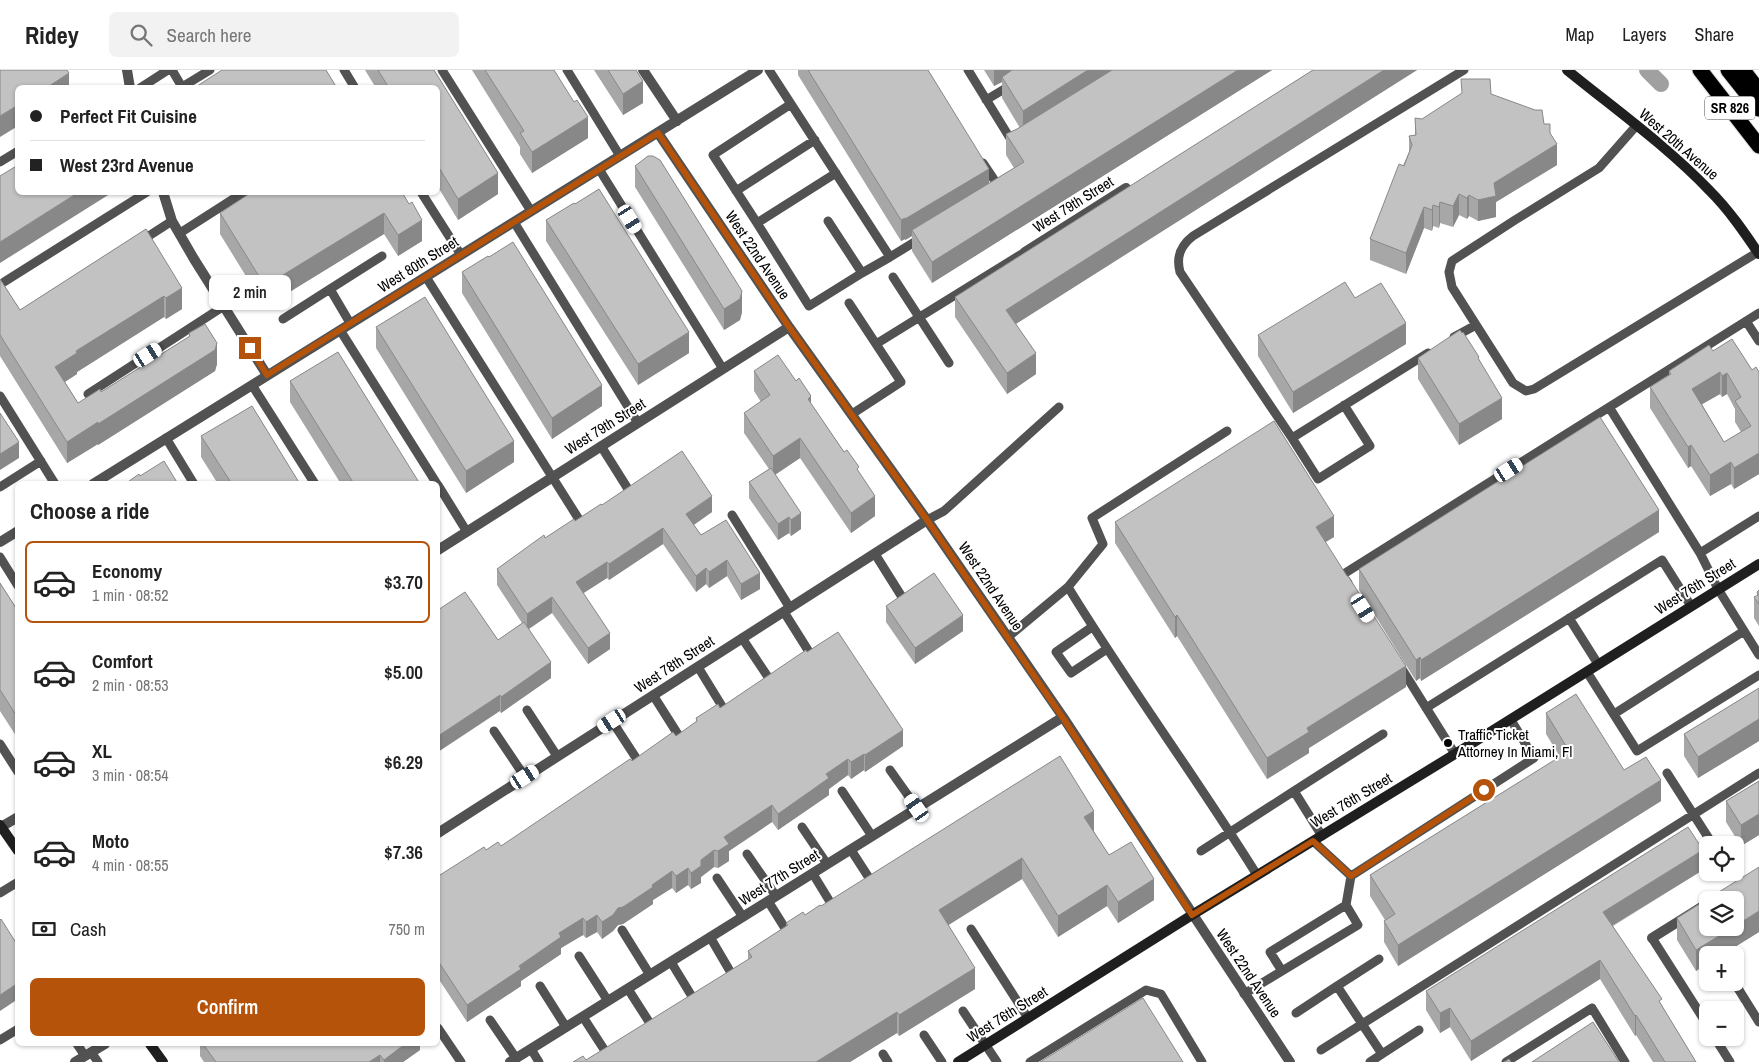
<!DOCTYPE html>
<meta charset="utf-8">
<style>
body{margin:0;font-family:"Archivo Narrow",sans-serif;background:#f2f2f2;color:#222;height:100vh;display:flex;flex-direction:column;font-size:19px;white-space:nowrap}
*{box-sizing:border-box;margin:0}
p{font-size:16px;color:#767676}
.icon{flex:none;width:28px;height:28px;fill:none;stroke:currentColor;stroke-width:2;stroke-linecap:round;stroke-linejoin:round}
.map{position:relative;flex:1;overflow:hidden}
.drawer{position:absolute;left:15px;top:411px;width:425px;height:565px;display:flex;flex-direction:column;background:#fff;border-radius:8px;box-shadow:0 1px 4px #0004}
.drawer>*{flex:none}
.top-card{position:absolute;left:15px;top:15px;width:425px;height:110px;border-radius:8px;box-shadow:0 1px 4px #0004;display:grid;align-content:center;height:110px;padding:0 15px;background:#fff}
.buttons{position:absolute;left:1699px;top:766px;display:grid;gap:10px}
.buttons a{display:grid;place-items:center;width:45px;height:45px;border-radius:8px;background:#fff;box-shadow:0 1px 4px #0004;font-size:25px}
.end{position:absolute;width:22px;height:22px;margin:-11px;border:6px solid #b45309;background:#fff;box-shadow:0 0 0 2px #fff}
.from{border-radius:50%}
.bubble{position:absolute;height:35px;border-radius:8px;background:#fff;box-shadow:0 1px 4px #0004;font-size:16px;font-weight:600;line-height:35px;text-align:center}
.car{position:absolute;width:15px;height:30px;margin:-15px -8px;border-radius:6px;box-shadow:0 0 4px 1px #0007;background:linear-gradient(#fff 24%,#345 0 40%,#fff 0 76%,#345 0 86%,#fff 0)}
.top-card b{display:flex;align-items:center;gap:18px;height:48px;font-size:19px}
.top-card b+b{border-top:1px solid #e0e0e0}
.top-card i{width:12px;height:12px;background:#222}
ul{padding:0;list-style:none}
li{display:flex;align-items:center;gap:15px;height:82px;margin:0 10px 8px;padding:0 5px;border:2px solid transparent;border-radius:8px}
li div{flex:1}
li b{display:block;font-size:19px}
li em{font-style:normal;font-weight:600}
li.current{border-color:#b45309}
li>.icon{width:45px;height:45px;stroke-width:1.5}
h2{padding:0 15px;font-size:22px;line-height:60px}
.pay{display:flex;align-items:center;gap:12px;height:55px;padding:0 15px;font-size:19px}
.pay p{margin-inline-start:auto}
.action{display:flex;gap:10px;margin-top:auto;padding:10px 15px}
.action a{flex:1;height:58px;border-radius:8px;background:#b45309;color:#fff;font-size:20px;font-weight:600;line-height:58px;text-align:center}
header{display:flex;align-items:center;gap:30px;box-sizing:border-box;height:70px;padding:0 25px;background:#fff;border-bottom:1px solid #e0e0e0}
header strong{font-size:24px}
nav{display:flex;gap:28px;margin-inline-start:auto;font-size:18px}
.search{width:350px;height:45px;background:#f2f2f2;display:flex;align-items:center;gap:12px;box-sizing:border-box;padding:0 18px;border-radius:8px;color:#767676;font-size:19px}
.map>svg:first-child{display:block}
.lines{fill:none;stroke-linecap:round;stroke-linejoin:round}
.canal{stroke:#a0a0a0;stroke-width:16}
.highway-casing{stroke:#dbdbdb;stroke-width:17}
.lane{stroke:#525252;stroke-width:9}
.street{stroke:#525252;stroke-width:10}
.secondary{stroke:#1f1f1f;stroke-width:10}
.highway{stroke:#000;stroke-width:15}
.wall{fill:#a7a7a7;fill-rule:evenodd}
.shaded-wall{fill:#888}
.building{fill:#c2c2c2;stroke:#888;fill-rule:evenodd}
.route{stroke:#b45309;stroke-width:6}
.poi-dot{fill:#000;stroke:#fff;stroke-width:2}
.labels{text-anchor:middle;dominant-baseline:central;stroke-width:4;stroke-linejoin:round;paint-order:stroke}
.shield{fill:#fff;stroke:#4c4c4c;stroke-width:1}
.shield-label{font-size:14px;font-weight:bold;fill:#000}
.street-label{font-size:15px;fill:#000;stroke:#fff}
.poi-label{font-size:15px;fill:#000;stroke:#fff;text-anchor:start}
</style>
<header>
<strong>Ridey</strong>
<div class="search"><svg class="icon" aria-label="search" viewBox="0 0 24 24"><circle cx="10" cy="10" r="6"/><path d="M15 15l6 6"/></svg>Search here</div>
<nav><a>Map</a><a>Layers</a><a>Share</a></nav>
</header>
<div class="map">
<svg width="1759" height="992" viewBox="0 0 1759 992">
<rect width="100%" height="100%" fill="#fff"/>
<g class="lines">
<path class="canal" d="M1647,0L1661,14"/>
<defs>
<path id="highway" d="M1700,0L1759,76
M1728,0L1759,39
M1743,0L1759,21"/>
</defs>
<use href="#highway" class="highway-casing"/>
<path class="lane" d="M172,0L182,17L210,0
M344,0L355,18
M442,0L531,141
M567,0L620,86
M769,0L890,187L862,203L828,151
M968,0L1013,73
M140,18L168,0
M986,30L1011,15
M791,34L713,85L757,153L836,103
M1636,56L1599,98L1515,150L1452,191L1449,202L1452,217L1513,313L1526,321L1534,319L1758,182
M0,92L18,81
M983,93L1001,120
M599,99L723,299
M736,121L815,70
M421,122L461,185
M514,152L638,353
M757,153L809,236L862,203
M180,163L244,122
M141,171L172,151
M890,187L921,168
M426,207L580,451
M893,207L949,293
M4,212L147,122
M330,219L382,186
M849,233L901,312L852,344
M283,249L330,219L350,253
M1746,251L1759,271
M340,260L437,414
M1454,267L1476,255
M876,274L1025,182
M1428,283L1292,368L1180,202C1176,187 1180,176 1193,166L1464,0
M252,315L315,414
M88,324L224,236
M0,326L55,414
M1609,337L1700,483L1759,446
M1227,361L1092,448L1103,474L1068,517C1128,615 1196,707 1257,805
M166,368L194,414
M1292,368L1318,409L1370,376L1344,335
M601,376L628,419
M438,415L467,462
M0,417L41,391
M732,445L790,538
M927,450L944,441L1059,337
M1700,483L1718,519L1759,585
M875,484L902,527
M0,487L18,516
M1348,513L1342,505L1759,243
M784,542L811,585
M1569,548L1598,594
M1092,557L1056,582L1071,603L1107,579
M1008,567L1068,517
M742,568L772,613
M1400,596L1455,684
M698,597L725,641
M1587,602L1637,681L1759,605
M653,625L679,666
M1426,638L1662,490L1691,536
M527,640L557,686
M1614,644L1744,561
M612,651L640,694
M494,661L525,707
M0,674L18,702
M890,700L917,738
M1667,703L1713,775
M842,721L872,766
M1294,721L1383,664
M802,757L827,794
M1313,771L1351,806L1346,835
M851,780L873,814
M1201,781L1294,721L1322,766
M747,784L776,826
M813,804L835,840
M1351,806L1534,688L1511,650
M717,808L743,847
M0,823L18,812
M768,831L788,863
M971,859L1028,948
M622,860L650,905
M710,867L734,908
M1652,868L1708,956
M579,886L608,931
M1379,889L1337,916L1382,984L1419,960
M671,892L696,933
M1734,912L1759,952
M540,916L566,957
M628,919L653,958
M1244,924L1358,855L1346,835L1270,882L1282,901
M963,941L997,992
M1296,943L1337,916
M583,947L609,987
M490,950L516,988
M438,958L461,992
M924,965L942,992
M1715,968L1730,992
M0,970L18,959
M77,974L85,986
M531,979L539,992
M1321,980L1759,703
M91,982L98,992
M883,984L888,992
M1030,992L1146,920L1161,924L1202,992
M1370,992L1382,984
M1506,992L1592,938L1625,992"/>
<path class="street" d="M127,0L130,18
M643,0L677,51
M658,63L789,257L927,450L1063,647L1290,992
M163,122L172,151L194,189L267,305
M1025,182L1126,118
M93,414L758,0
M0,472L18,461
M438,480L789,257
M1,757L18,747
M438,763L927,450
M1652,868L1708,833
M75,992L105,974
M510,992L1063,647"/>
<path class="secondary" d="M1567,0C1615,39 1667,76 1710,121C1729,140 1744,162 1759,184
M0,755L18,781
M150,974L163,992
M958,992L1192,845L1455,684L1759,494"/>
<use href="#highway" class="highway"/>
</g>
<path class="wall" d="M365,0H434L498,124L458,150L438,117V18H376Z
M472,0H554L588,68L532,103L520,84V77Z
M594,0H636L643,33L623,45Z
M798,0H928L989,113L1014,98L1006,85V64L1020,58L1002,28V12L994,16L984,0H1272L932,213L912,181V166L905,170V169L901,171L798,5Z
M1313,0H1417L1016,254L1036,304L1007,324L955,247V227Z
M1491,24L1544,54L1550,63L1557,95L1496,132V147L1478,151L1469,146L1467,149L1459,145L1453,157L1440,153L1439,158L1433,156L1432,161L1424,158L1406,204L1370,190V169L1409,82V66L1415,65V48L1422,49Z
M635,96L742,242L740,250L724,260L635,117Z
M402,122L422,171L398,186L384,164L265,237L220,164V143Z
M546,150L689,283L638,315L546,171Z
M146,159L182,239L166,249L164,247L77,302V304L65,312L78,333L101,322L189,267V263L217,294L215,301L98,375V374L67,393L0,286V209L20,240Z
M462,202L602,336L552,369L462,223Z
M1355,228L1406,274L1293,343L1258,286V265Z
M376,257L514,392L466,423L376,278Z
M1713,281L1752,300L1759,404L1734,419L1731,414L1710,426L1691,396L1688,398L1650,338V317L1669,306V301ZM1720,324L1722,327L1727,324L1735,339V352L1741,362L1724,372L1702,334Z
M1418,288L1479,290L1502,349L1459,375L1418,309Z
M754,301L811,334L859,403L875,446L851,463L800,388L775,405L801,459L791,466L789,463L778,470L749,428V412L769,399L744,363V343L761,332L754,321Z
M290,311L420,414H341L290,332Z
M201,366L300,414H218L201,387Z
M602,435L712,442L694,455L701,465L760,519L741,530L727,506L709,518L706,514L696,522L663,474L609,510L607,508L583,523L610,579L588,594L552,543L529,559L551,608L501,643L438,540L498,570L522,553L497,515V499L545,468Z
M1115,452L1334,467L1325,472L1406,617L1309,678V683L1267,709L1177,566L1175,568L1115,473Z
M1659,462L1421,611L1420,608L1416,611L1359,520V499Z
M0,513L18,541V669L0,641Z
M1759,520V556L1754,548V527L1757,526V522Z
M886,536L963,561L915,594L886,552Z
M807,582L903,676L865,702L864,700L851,709L848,705L829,719V725L778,760L772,752L729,781V791L718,798L714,797L701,807V813L691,819L688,815L676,823L672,818L653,830V834L623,854L618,855L613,861L602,869L597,862L586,868L583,865L561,878V884L521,911V916L467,952L438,908V804L440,805L486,780L501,776L632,691L676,666L696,652V648L720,638Z
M1759,618V671L1698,708L1684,686V664Z
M1546,643L1624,700L1661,731L1398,896L1384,872V851L1385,850L1370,826V805L1560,687L1546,664Z
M1759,711V765L1741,776L1726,752V731Z
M1094,762L1109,785L1154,830L1118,853L1107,836L1058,867L1022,809L948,855L975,919L899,966L897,963L850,992H573L586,990L748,890V881L786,856V853L805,845L821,836Z
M1703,800L1613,856L1696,992H1653L1636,965L1635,966L1600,909L1471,991L1450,957L1440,963L1426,940V921Z
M1677,848L1759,862L1722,885H1708L1696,901L1677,870Z
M200,974H300L301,975L420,974V980L403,992H204L200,986Z"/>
<path class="shaded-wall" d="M994,0H1023L1002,7V12L994,16Z
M1088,0H1122L1023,62V41Z
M1238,0H1272L932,213V192Z
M1384,0H1417L1006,260V240Z
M69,3V18H46Z
M643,11V33L623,45V24Z
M18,35V56L0,67V46Z
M588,47V68L532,103V82Z
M1557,74V95L1496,132V147L1478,151V130L1494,113Z
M989,99V120L912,160V166L905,170V149Z
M498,103V124L458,150V129Z
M79,122H113L0,193V172Z
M1459,124V145L1453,157V136Z
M1469,125V146L1467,149V128Z
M1440,132V153L1439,158V137Z
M1433,135V156L1432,161V140Z
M1424,137V158L1406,204V183Z
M384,143V164L265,237V216Z
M905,148V169L901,171V150Z
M422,150V171L398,186V165Z
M182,218V239L166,249V228Z
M742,221V242L740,250L724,260V239Z
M164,226V247L77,302V304L55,318V297L76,281Z
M1406,253V274L1293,343V322Z
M689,262V283L638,315V294Z
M217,273V294L215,301L98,375V354Z
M1036,283V304L1007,324V303Z
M1720,302V324L1692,340V319Z
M1727,303V324L1722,327V306Z
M602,315V336L552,369V348Z
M811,326V346L808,329Z
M1502,328V349L1459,375V354Z
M98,352V374L67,393V372Z
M800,368V388L773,406V386Z
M514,371V392L466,423V401Z
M19,372V388L0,400V384Z
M1691,375V396L1688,398V377Z
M1759,383V404L1734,419V398Z
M1731,392V414L1710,426V405Z
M712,426V442L686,460V444Z
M875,426V446L851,463V443Z
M1659,440V462L1421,611V590Z
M801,443V459L791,466V450Z
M1334,446V467L1316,478V457Z
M789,447V463L778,470V454Z
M663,458V474L609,510V494Z
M727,490V506L709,518V502Z
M607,492V508L576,528V512Z
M706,498V514L696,522V506Z
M760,503V519L741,530V514Z
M552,527V543L527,560V544Z
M963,545V561L915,594V578Z
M1177,545V566L1175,568V547Z
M610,563V579L588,594V578Z
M1420,587V608L1416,611V590Z
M551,592V608L501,643V627Z
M1406,596V617L1309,678V683L1267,709V688L1307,658Z
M500,625V641L438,682V666Z
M1759,649V671L1698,708V687Z
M903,660V676L865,702V685Z
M864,684V700L851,709V692Z
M848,689V705L829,719V725L778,760V744L826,704Z
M1661,710V731L1398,896V875Z
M772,735V752L729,781V791L718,798V781L724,767Z
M1094,741V762L1084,768V747Z
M1759,744V765L1741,776V755Z
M714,780V797L701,807V813L691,819V803L701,790Z
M1703,780V800L1603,861V842Z
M1022,788V809L939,861V840Z
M688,798V815L676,823V806Z
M672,801V818L653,830V834L623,854L618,855L613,861L602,869V852L618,838Z
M1154,809V830L1118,853V832Z
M1107,815V836L1058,867V846Z
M1759,841V862L1722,885H1708V894L1696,901V880L1732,858H1735V856Z
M597,845V862L586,868V852Z
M583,848V865L561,878V884L521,911V916L467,952V935L519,896L559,863Z
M1600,890V909L1471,991V971Z
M975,898V919L899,966V945Z
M18,913V929L0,941V925Z
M1450,938V957L1440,963V943Z
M897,942V963L850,992H816Z
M1636,945V965L1635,966V946Z
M405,974H420V980L403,992H384V990Z
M380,985V992H369Z"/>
<path class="building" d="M0,0H67L69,3L46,18H18V35L0,46Z
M222,0H326L337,18H194Z
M378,0H434L498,103L458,129L438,96V18H389Z
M485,0H554L574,32L577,30L588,47L532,82L520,63L524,61Z
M608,0H636L643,11L623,24Z
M808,0H928L989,99L905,149V148L901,150Z
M1012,0H1088L1023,41L1002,7Z
M1112,0H1238L932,192L912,160L1024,92L1006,64L1017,59Z
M1313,0H1384L1006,240L1036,283L1007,303L955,227Z
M1461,9H1490L1491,24L1535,40H1542L1544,54H1550V63L1557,74L1494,113L1496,126L1478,130L1469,125L1467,128L1459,124L1453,136L1440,132L1439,137L1433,135L1432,140L1424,137L1406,183L1370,169L1399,94L1404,96L1412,75L1409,66L1416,65L1415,48L1422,49L1462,23Z
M648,86H653L660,90L742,221L740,229L724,239L635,96Z
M18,95V122H79L0,172V106Z
M599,119L689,262L638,294L546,150L574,133L575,134Z
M252,122H402L409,134L412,132L422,150L398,165L384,143L265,216L220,143Z
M146,159L182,218L166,228L164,226L76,281L77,283L55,297L78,333L100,319L101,322L190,266L189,263L205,254L217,273L215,280L98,354V352L67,372L0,265V209L20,240Z
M513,172L602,315L552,348L462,202L488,186L489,187Z
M1345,212L1355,228L1381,213L1406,253L1293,322L1258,265Z
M425,227L514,371L466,401L376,257Z
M1460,260L1462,263L1463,262L1479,287L1478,288L1502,328L1459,354L1418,288Z
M1732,269L1752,300L1756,297L1759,302V383L1734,398L1731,392L1710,405L1691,375L1688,377L1650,317L1671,304L1669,301L1709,275L1713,281ZM1720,302L1722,306L1727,303L1741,327L1735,331L1751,356L1724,372L1692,319Z
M338,282L420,414H354L290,311Z
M778,285L796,311L799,308L811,326L808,329L844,382L847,380L859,397L857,399L875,426L851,443L800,368L773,386L744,343L770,325L754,301Z
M252,336L300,414H232L201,366Z
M0,343L19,372L0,384Z
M1600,347L1659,440L1421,590L1420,587L1416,590L1359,499Z
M1274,351L1334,446L1316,457L1347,506H1348L1406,596L1307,658L1309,662L1267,688L1177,545L1175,547L1115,452Z
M682,381L712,426L686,444L701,465L726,450L760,503L741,514L727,490L709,502L706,498L696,506L663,458L609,494L607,492L576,512L610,563L588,578L552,527L527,544L497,499L544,465L545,468L574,449L575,451L601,434L602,435Z
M164,391L178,414H125L139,404L140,406Z
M771,398L801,443L791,450L789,447L778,454L749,412Z
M934,503L963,545L915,578L886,536Z
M0,513L18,541V648L0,620Z
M1759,520V534L1754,527L1758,525L1757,522Z
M465,522L498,570L524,552L551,592L501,627L500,625L438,666V539V540Z
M838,562L903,660L865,685L864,684L851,692L848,689L826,704L829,708L778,744L772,735L724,767L729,774L718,781L714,780L701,790V796L691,803L688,798L676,806L672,801L652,815L653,817L623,837L618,838L613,845L602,852L597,845L586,852L583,848L559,863L561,867L519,896L521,899L467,935L438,891V803L440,805L484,777L486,780L498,772L501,776L630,689L632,691L673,662L676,666L697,651L696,648L718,634L720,638L806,580L807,582Z
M1759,618V649L1698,687L1684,664Z
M1576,624L1624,700L1646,687L1661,710L1398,875L1384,851L1395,844L1370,805L1569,681L1546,643Z
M1060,686L1094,741L1084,747L1109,785L1131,772L1154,809L1118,832L1107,815L1058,846L1022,788L939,840L975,898L899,945L897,942L816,992H573L583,986L586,990L752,887L748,881L788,855L786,853L803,842L805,845L820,835L821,836Z
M1759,711V744L1741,755L1726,731Z
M1688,757L1703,780L1603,842L1662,929L1659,931L1696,992H1665L1636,945L1635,946L1600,890L1471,971L1450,938L1440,943L1426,921Z
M1759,797V841L1735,856V830H1708V858H1732L1696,880L1677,848Z
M1,849L18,876V913L0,925V850Z
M1143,928L1183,992H1040Z
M1593,952L1619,992H1532Z
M203,974H300L301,975L302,974H405L384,990L380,985L369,992H216Z
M1509,989L1511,992H1504Z"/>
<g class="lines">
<path class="route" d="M250,278L267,305L658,63L789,257L927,450L1063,648L1192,845L1313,771L1351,806L1484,720"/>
</g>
<circle class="poi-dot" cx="1448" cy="673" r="5"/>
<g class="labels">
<rect class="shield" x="1705" y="26.5" width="50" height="23" rx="4"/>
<g class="shield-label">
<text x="1730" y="38">SR 826</text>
</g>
<g class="street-label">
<text transform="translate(1679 74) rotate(41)">West 20th Avenue</text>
<text transform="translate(1073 134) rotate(-32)">West 79th Street</text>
<text transform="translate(758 185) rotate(56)">West 22nd Avenue</text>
<text transform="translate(418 194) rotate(-32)">West 80th Street</text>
<text transform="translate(605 356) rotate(-32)">West 79th Street</text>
<text transform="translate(991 516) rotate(56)">West 22nd Avenue</text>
<text transform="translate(1695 516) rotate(-32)">West 76th Street</text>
<text transform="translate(674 594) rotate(-33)">West 78th Street</text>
<text transform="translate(1351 730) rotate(-31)">West 76th Street</text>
<text transform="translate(779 807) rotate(-32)">West 77th Street</text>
<text transform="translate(1249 903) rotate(56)">West 22nd Avenue</text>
<text transform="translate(1007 944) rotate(-32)">West 76th Street</text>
</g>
<g class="poi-label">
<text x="1458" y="664">Traffic Ticket<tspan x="1458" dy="17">Attorney In Miami, Fl</tspan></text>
</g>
</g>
</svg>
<div class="buttons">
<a><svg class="icon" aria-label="locate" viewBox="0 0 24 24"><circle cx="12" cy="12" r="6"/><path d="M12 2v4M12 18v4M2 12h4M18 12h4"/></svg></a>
<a><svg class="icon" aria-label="layers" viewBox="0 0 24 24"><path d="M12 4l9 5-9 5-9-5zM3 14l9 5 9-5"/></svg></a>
<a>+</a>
<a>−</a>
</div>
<i class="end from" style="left:1484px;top:720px"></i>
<i class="end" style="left:250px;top:278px"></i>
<div class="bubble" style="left:209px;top:205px;width:82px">2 min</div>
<i class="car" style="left:630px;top:149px;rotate:148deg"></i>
<i class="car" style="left:148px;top:285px;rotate:57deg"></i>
<i class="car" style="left:1509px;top:400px;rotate:58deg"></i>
<i class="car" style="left:1363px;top:538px;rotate:148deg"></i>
<i class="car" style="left:612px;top:651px;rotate:238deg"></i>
<i class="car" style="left:525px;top:707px;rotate:58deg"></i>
<i class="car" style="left:917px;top:738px;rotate:325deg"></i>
<div class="top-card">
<b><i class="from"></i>Perfect Fit Cuisine</b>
<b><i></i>West 23rd Avenue</b>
</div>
<section class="drawer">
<h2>Choose a ride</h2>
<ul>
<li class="current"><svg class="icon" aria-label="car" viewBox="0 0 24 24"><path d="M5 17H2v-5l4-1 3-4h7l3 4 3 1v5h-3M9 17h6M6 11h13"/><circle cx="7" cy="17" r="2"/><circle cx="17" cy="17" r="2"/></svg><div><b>Economy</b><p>1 min · 08:52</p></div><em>$3.70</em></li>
<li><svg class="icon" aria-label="car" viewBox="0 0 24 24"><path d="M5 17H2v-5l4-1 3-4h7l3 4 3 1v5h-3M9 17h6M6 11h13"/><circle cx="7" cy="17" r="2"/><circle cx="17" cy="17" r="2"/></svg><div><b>Comfort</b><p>2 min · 08:53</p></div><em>$5.00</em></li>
<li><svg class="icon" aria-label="car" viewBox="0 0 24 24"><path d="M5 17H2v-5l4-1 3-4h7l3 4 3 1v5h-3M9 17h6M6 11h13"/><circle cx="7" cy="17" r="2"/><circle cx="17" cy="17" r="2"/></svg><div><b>XL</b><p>3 min · 08:54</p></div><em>$6.29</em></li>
<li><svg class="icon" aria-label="car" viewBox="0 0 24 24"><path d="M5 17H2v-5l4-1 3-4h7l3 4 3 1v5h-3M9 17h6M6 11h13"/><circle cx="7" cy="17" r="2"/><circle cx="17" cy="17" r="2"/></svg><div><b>Moto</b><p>4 min · 08:55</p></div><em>$7.36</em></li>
</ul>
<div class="pay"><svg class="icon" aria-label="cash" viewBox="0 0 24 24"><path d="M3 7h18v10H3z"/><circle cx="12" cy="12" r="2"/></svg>Cash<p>750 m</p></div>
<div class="action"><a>Confirm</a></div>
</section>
</div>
